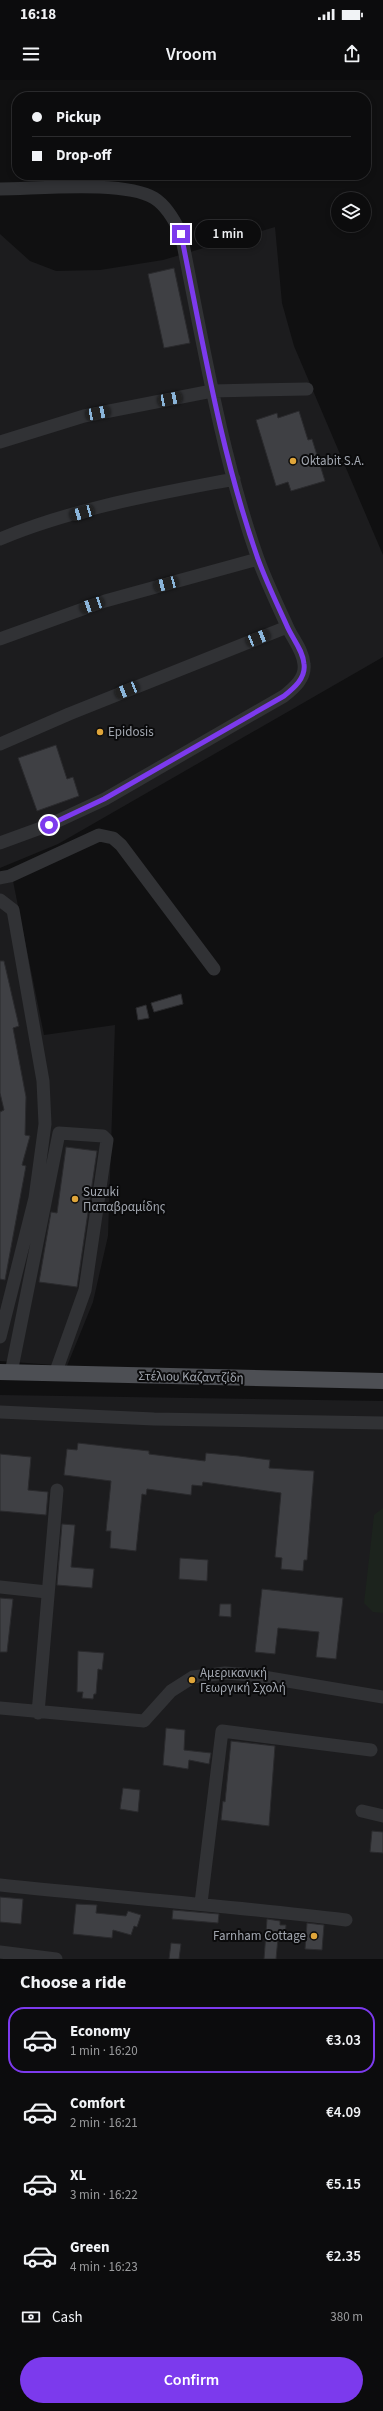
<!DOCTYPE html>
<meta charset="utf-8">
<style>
body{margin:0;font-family:"Source Sans 3",sans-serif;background:#1a1a1b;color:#f1f3f6;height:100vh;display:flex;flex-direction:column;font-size:15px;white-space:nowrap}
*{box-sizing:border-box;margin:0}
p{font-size:13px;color:#9a9b9d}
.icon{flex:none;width:22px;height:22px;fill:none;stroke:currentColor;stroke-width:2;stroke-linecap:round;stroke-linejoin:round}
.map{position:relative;height:1879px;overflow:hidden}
.side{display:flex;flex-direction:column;background:#0c0c0d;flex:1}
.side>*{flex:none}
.hud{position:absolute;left:12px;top:12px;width:359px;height:88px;border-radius:16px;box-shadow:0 2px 6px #0003,0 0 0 1px #2c2c2e;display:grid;align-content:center;height:88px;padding:0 20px;background:#0c0c0d}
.fabs{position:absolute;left:331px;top:112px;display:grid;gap:8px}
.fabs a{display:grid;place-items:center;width:40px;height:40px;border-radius:50%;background:#0c0c0d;box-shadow:0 2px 6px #0003,0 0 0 1px #2c2c2e;font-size:20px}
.end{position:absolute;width:18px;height:18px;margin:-9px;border:5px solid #7c3aed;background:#fff;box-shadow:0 0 0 2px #fff}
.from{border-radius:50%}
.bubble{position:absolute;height:28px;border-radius:14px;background:#0c0c0d;box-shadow:0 2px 6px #0003,0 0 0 1px #2c2c2e;font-size:13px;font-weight:600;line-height:28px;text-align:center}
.car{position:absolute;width:12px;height:24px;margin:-12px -6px;border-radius:5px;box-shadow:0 0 3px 1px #0007;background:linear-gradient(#222 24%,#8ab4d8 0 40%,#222 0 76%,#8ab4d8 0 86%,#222 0)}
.hud b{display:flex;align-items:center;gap:14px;height:38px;font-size:15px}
.hud b+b{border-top:1px solid #2c2c2e}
.hud i{width:10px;height:10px;background:#f1f3f6}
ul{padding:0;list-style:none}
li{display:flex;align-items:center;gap:12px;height:66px;margin:0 8px 6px;padding:0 12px;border:2px solid transparent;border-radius:16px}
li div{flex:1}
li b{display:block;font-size:15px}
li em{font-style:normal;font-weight:600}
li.active{border-color:#7c3aed}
li>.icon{width:36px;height:36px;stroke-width:1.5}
h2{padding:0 20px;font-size:18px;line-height:48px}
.pay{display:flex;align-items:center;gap:10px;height:44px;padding:0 20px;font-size:15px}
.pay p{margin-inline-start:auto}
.action{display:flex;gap:8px;margin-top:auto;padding:8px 20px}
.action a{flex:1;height:46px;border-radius:24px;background:#7c3aed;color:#fff;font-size:16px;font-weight:600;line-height:46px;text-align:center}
.status{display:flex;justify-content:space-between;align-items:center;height:28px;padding:0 20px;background:#0c0c0d;direction:ltr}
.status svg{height:11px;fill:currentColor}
header{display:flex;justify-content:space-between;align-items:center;height:52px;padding:0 20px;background:#0c0c0d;font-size:18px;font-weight:600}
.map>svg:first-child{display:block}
.built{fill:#1c1c1e}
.green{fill:#1c231d}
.building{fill:#3f4044;stroke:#2a2a2d}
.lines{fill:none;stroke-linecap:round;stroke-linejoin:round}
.minor{stroke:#313235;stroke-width:13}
.major{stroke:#4d4f54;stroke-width:16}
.route{stroke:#7c3aed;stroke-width:5}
.poi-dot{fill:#dfa53a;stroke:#0b0b0c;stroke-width:1.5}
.labels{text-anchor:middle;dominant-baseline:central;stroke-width:4;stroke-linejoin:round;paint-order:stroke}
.poi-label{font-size:13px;fill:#a2a7b0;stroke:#0b0b0c;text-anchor:start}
.street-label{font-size:13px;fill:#a2a7b0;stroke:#0b0b0c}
</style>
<div class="status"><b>16:18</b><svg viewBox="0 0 49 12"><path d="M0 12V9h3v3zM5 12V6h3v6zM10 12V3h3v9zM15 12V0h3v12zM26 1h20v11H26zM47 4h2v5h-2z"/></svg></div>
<header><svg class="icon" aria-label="menu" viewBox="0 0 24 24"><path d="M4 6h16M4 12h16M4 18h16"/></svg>Vroom<svg class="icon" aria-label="share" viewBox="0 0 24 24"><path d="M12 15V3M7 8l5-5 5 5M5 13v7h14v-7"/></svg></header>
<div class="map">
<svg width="383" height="1879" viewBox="0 0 383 1879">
<rect width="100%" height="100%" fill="#101011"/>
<path class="built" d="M275,147L282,223L294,266L383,475V577L58,764L0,788V154L30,181L56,191L100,190L163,180Z
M13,801L44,955L115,945L108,1156L93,1222L67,1286L0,1281V804Z
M0,1315L383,1321V1879H0Z"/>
<path class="green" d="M383,1428V1533L373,1532L364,1523L374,1435Z"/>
<path class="building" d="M174,188L190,263L164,268L148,194Z
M299,331L308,360L312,359L325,401L291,411L288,402L276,406L256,340L277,333L278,338Z
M56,665L67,699L73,697L79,716L37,731L18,678Z
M0,881H4L19,946L13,948L26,1017L25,1055L30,1056L22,1085L26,1086L5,1200L0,1199V1032L4,1030L0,1013Z
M181,914L183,924L154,932L151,923Z
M146,925L149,938L138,940L136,928Z
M66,1067L97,1071L77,1207L39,1202L51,1132L57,1133Z
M78,1363L149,1371V1374L205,1381L206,1373L239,1376L270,1380L269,1388L314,1391L307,1480H304L303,1491L281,1489L282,1478L275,1477L281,1413L203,1402L202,1406L192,1405L191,1415L147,1409L146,1415L142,1414L136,1471L110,1468L111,1451H106L111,1401L64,1395L67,1369L77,1370Z
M0,1374L31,1377L28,1410L48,1412L46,1435L0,1431Z
M62,1444L75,1445L71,1487L94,1489L92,1508L57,1505Z
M180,1478L208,1480L207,1501L179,1499Z
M262,1509L343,1518L336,1579L316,1577L319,1552L278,1548L275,1574L255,1572Z
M0,1518L13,1519L7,1572H0Z
M220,1524H231V1537L219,1536Z
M78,1571L104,1573L102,1590L98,1589L96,1614H94L93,1619L82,1618L83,1612H77Z
M166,1648L185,1650L184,1670L211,1673L209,1684L189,1680L188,1689L163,1685Z
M231,1661L275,1666L269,1746L221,1740L223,1721L225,1722Z
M123,1708L140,1710L138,1732L120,1729Z
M372,1751L383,1752V1773L370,1772Z
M0,1817L23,1819L21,1844L0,1842Z
M76,1824L97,1825L96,1833L126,1836L128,1831L141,1835L137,1847L134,1846L131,1855L113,1850L112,1858L73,1854Z
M173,1830L219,1834L218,1843L172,1839Z
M267,1839L280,1841V1845H286L285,1858H278L276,1879H264Z
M307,1843L324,1845L322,1870L305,1869Z
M171,1863L181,1864L179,1879H169Z"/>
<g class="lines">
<path class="minor" d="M0,109C37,109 124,100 154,118C167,126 175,141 181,154C203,263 221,374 258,479C266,501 277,524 287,546C292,558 303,570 304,584C306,598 294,608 284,616L105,719L49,745L0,763
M0,362L84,336L212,311L307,309
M0,459C74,428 156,414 234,399
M0,559L105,521L258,479
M0,664L69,634L287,547
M0,798L10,796L99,755L113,758L121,765L214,889
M0,820L13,830L43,1001L45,1044L35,1118L0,1257
M11,1293L59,1053L103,1056L107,1060L85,1210L55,1294
M0,1332L154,1339L383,1343
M0,1507L47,1512
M0,1628L144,1641L171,1611L193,1597L225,1593L252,1595L383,1617
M38,1633L57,1410
M362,1731L383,1736
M0,1805C115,1817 231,1826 346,1840
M201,1823L222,1651L371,1670
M0,1872L56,1879"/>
<path class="major" d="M0,1292L383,1301"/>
</g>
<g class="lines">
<path class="route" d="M49,745L104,719L284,616C294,608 306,598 304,584C303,570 292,558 287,546C277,524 266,501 258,479C221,374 203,263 181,154"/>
</g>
<g class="poi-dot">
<circle cx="293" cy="381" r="4"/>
<circle cx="100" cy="652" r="4"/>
<circle cx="75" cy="1119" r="4"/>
<circle cx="192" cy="1600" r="4"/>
<circle cx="314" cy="1856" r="4"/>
</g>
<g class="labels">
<g class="poi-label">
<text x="301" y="381">Oktabit S.A.</text>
<text x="108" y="652">Epidosis</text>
<text x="83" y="1112">Suzuki<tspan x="83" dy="15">Παπαβραμίδης</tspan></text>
<text x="200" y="1593">Αμερικανική<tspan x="200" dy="15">Γεωργική Σχολή</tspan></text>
<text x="306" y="1856" text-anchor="end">Farnham Cottage</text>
</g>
<g class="street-label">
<text transform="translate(191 1297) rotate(1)">Στέλιου Καζαντζίδη</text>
</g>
</g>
</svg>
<div class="fabs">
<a><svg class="icon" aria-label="layers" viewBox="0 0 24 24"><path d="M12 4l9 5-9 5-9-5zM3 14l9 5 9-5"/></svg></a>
</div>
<i class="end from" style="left:49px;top:745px"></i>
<i class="end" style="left:181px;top:154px"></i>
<div class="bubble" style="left:195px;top:140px;width:66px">1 min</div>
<i class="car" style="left:170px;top:319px;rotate:79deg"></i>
<i class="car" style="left:98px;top:333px;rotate:79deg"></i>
<i class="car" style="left:82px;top:433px;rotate:254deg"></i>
<i class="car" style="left:166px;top:504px;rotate:255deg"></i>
<i class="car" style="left:92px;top:525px;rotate:251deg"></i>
<i class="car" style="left:258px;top:558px;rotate:68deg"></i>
<i class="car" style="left:127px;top:610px;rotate:248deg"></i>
<div class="hud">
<b><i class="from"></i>Pickup</b>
<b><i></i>Drop-off</b>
</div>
</div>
<section class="side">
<h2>Choose a ride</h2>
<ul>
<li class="active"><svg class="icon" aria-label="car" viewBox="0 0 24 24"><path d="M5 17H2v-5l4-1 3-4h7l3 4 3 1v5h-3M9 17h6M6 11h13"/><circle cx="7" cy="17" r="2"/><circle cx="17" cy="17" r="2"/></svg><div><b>Economy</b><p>1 min · 16:20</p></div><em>€3.03</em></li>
<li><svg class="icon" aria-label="car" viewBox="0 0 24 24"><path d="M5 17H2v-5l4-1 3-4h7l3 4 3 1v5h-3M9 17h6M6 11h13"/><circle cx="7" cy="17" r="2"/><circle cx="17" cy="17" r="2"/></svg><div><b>Comfort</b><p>2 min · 16:21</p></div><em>€4.09</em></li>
<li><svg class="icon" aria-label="car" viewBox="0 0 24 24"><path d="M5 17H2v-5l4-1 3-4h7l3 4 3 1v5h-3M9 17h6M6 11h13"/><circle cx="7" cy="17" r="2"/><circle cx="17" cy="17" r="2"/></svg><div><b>XL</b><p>3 min · 16:22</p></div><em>€5.15</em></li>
<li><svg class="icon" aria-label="car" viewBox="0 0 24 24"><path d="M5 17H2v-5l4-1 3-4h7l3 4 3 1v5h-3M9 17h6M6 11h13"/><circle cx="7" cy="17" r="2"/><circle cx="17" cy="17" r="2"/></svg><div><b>Green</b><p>4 min · 16:23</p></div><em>€2.35</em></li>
</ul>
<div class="pay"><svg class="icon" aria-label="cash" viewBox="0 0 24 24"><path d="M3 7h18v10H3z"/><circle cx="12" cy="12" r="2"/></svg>Cash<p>380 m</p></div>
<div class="action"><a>Confirm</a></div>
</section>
